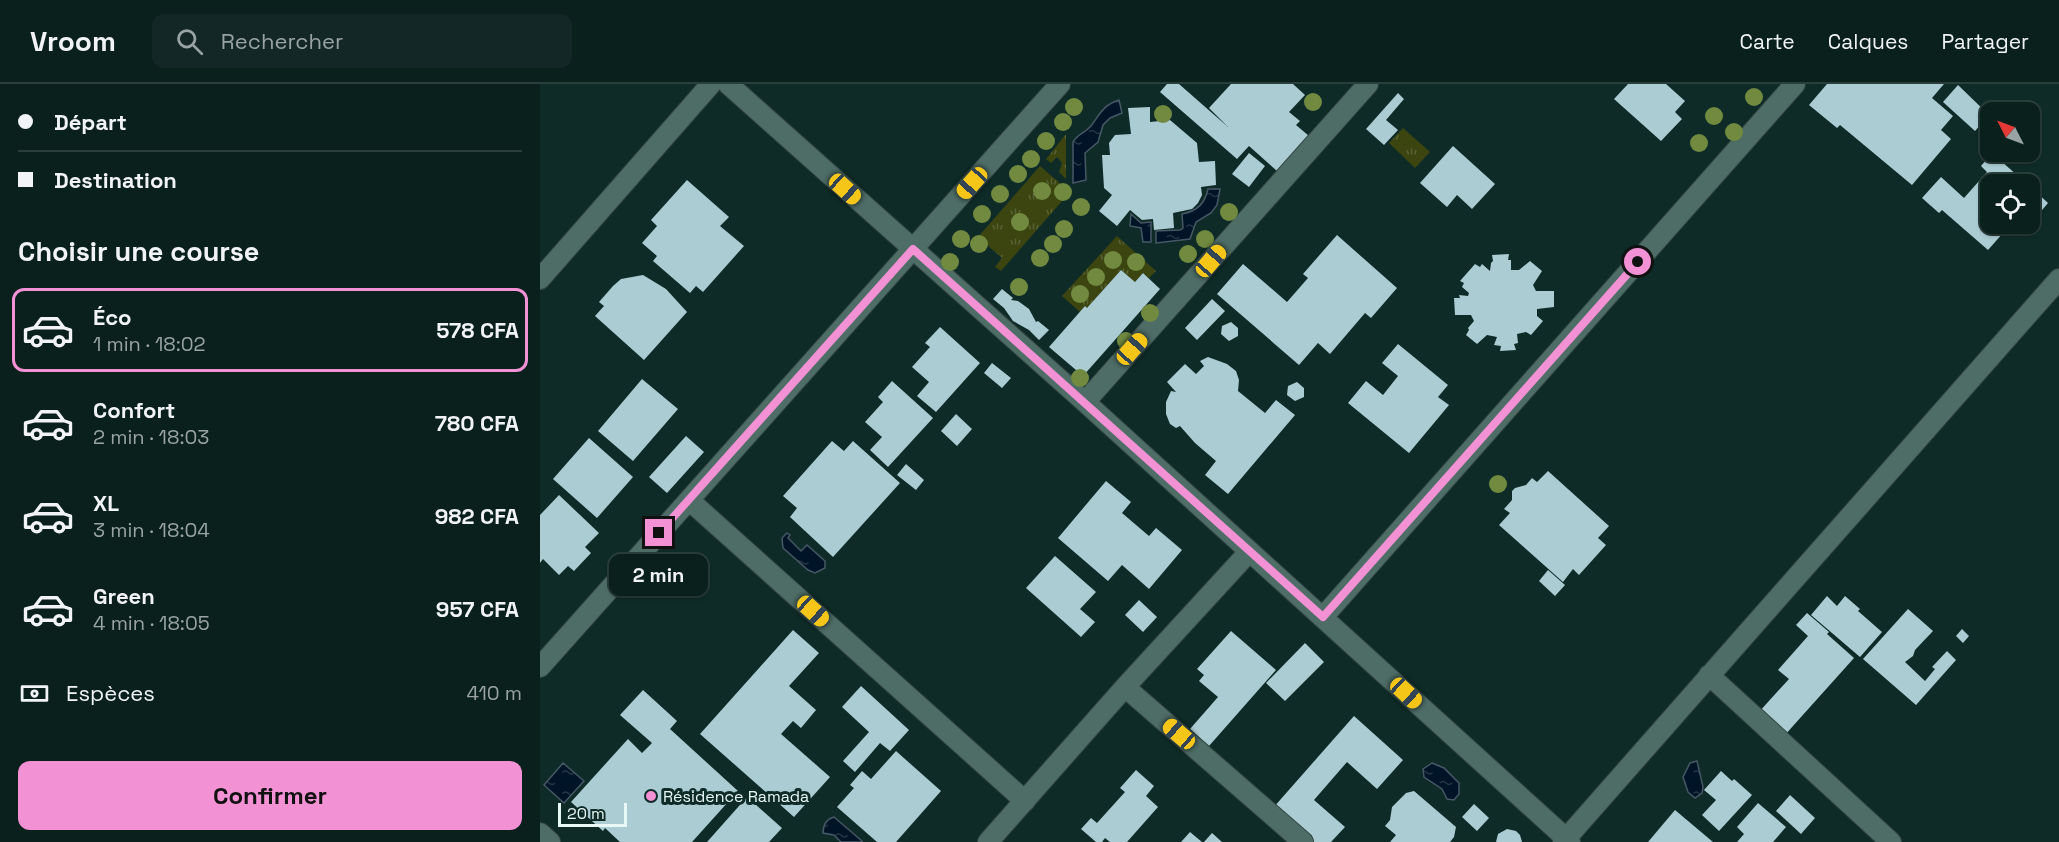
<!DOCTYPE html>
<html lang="fr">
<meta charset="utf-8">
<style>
body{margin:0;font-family:"Space Grotesk",sans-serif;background:#132826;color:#f1f3f6;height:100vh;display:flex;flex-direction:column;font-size:22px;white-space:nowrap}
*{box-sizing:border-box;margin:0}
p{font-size:20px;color:#99a3a4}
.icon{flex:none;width:33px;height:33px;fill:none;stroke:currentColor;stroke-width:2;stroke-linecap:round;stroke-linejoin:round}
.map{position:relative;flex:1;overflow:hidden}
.sheet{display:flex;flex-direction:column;background:#0a201d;width:540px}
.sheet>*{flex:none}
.banner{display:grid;align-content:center;height:132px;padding:0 18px;background:#0a201d}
.needle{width:39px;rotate:312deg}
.fabs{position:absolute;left:1440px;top:18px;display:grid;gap:12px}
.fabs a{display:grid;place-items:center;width:60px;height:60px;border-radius:12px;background:#0a201d;box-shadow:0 2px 4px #0004,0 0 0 2px #2a3e3b;font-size:30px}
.scale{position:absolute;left:18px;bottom:15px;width:69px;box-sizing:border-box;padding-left:6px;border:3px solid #e8f8f5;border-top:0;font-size:16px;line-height:21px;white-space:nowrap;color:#e8f8f5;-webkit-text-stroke:4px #0e2b27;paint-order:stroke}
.end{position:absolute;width:27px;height:27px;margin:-14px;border:8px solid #f391d5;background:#111;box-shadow:0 0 0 3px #111}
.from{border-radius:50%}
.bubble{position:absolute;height:42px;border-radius:12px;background:#0a201d;box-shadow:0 2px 4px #0004,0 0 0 2px #2a3e3b;font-size:20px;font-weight:800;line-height:42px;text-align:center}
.car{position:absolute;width:18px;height:36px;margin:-18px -9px;border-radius:8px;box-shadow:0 0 4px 2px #0007;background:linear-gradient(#f5c518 24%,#345 0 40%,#f5c518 0 76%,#345 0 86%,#f5c518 0)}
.banner b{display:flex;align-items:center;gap:21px;height:57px;font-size:22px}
.banner b+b{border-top:2px solid #2a3e3b}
.banner i{width:15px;height:15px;background:#f1f3f6}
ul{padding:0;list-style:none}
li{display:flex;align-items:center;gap:18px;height:84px;margin:0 12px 9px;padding:0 6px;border:3px solid transparent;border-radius:12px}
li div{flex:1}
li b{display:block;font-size:22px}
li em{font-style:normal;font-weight:800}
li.selected{border-color:#f391d5}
li>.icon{width:54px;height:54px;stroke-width:1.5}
h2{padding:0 18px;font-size:27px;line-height:72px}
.pay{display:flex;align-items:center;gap:15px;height:66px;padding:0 18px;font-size:22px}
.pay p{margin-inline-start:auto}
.action{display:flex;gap:12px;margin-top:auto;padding:12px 18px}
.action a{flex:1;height:69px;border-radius:12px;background:#f391d5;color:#111;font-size:24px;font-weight:800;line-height:69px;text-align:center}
header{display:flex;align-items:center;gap:36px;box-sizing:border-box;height:84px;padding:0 30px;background:#0a201d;border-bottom:2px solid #2a3e3b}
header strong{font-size:28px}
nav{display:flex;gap:33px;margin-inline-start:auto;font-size:21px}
.search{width:420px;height:54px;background:#132826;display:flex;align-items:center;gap:15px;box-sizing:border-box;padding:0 21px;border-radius:12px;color:#99a3a4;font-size:22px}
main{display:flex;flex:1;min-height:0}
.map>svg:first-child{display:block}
.grass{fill:url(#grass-tufts)}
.water{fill:url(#water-ripples);stroke:#465865;stroke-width:1.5}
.building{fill:#acccd4}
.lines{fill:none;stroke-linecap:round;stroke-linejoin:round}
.street-casing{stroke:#334642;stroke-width:22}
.street{stroke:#4e6d67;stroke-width:20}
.tree{fill:#718a40}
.route{stroke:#f391d5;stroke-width:8}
.poi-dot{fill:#f391d5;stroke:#0e2b27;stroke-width:2}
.labels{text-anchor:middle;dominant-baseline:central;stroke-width:6;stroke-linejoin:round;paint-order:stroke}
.poi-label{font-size:16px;fill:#e8f8f5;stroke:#0e2b27;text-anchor:start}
</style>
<header>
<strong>Vroom</strong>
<div class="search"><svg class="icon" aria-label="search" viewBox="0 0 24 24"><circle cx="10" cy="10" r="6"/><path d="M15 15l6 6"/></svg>Rechercher</div>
<nav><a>Carte</a><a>Calques</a><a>Partager</a></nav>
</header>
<main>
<section class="sheet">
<div class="banner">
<b><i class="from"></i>Départ</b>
<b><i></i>Destination</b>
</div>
<h2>Choisir une course</h2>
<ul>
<li class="selected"><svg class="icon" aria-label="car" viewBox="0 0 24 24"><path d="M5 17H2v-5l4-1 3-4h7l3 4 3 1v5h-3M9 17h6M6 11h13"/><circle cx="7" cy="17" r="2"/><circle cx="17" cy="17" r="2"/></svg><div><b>Éco</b><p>1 min · 18:02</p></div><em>578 CFA</em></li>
<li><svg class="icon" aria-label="car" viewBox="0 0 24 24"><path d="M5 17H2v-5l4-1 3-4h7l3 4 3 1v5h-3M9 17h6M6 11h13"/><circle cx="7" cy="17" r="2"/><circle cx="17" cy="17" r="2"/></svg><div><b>Confort</b><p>2 min · 18:03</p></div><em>780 CFA</em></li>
<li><svg class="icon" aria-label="car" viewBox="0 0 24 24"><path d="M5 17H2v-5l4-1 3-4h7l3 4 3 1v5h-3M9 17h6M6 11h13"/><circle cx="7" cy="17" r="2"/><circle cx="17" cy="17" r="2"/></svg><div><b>XL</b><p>3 min · 18:04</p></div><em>982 CFA</em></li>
<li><svg class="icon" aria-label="car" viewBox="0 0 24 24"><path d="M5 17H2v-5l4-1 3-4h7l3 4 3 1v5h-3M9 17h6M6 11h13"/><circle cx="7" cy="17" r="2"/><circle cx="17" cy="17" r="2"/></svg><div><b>Green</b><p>4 min · 18:05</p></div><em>957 CFA</em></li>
</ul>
<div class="pay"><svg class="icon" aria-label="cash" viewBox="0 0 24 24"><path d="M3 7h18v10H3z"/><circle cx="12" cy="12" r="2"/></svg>Espèces<p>410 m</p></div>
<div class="action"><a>Confirmer</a></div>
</section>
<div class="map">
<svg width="1519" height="758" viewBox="0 0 1519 758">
<defs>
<pattern id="grass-tufts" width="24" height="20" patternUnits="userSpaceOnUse" patternTransform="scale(1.5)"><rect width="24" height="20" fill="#3c4510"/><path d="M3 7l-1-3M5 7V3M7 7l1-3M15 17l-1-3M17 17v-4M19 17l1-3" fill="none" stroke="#586133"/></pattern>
<pattern id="water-ripples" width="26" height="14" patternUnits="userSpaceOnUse" patternTransform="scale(1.5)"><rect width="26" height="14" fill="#001427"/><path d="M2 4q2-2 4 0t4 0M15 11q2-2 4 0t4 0" fill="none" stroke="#253747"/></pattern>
</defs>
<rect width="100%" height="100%" fill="#0e2b27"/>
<path class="grass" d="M863,44L890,68L875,84L849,59Z
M526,50V95L519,88L522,79L517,73L511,79L506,75Z
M500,82L530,108L461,187L455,183L462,174L438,153Z
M577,152L616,187L609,194L603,189L595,198L581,186L547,224L545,222L540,228L522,212Z"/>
<path class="water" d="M579,16L582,29L570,34L563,41L558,58L545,69L546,96L533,99V58C537,50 545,49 551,42C560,30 563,21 579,16Z
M668,105H680L677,121L671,129L656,138L650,155L616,159V147L640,146L643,144L642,130C658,127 665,119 668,105Z
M591,130L601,139L611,138V158H603L601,144L590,142Z
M247,449L250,451L248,454L261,467L267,461L285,477V484L275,489L268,486L243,464L242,454Z
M1157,677L1163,703L1162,709L1155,714L1148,708L1143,693L1150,679Z
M23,679L44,697L24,719L4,701Z
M892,679L904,684L919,699V710L914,716L907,715L902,705L884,693L883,685Z
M294,733L322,757V758H301L294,751L283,749C283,741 287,735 294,733Z"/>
<path class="building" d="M627,0H639L688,43L669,24L691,0H753L765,11L749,28L760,37L756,41L769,52L737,87L709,62L697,75L620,8Z
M1088,0H1126L1145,17L1135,28L1142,35L1121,57L1074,15Z
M1287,0H1404L1392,14L1413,32L1401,46L1411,55L1372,101L1300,41L1297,44L1269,21Z
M1418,1L1449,31L1435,47L1403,18Z
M858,9L864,15L846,36L858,46L844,61L826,45Z
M610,23V38L630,36L657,59L659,78L675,77L676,101L661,103L662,111L658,119L652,125L633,129L634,144L614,146L613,135L602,136L590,126L577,142L559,127L572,111L564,104L562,71H570L569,59L575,51L591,50L588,24Z
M913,62L955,100L932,125L917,111L907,123L880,99Z
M709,69L725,82L709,103L692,90Z
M1452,69L1487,100H1450V140H1471L1448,166L1402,126L1399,129L1382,114L1401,93L1424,114L1447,88L1441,82Z
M147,96L189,133L180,142L204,162L163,208L156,202L150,209L113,177L117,172L102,159L117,142L111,136Z
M1490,102L1508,119L1486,145L1481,140H1490Z
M797,151L857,204L831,234L825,229L790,270L778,259L759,281L677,210L703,180L747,218L768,194L763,190Z
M969,170L968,176H971V186H979L990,177L1002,187L993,201L996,207H1014V223L997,225V232L1003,237L991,251L986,248L977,250L978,259L974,260L976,266L960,267L961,262L954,261L957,253L947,251L937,260L926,251L929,246L928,244L934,237L931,231H915L914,214H920L919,211L928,212L929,209L922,203L924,199L920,197L935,180L940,183L942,180L950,187L951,179L953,177L952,171Z
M581,186L595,198L603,189L620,205L543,292L509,263L545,222L547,224Z
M103,191L126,205L147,228L104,276L55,232L64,222L59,218L73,202L81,195Z
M462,205L473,214L471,216L478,217L489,225L496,238L498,237L509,246L499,256L489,246L473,237L464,224L453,215Z
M672,215L685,227L657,256L645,244Z
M691,238L698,244V252L689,257L681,250L682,242Z
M400,243L440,279L396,328L377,312L389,298L372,283L390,263L385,259Z
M858,260L908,301L898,313L909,321L869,369L808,319L826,297L843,311L858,292L842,279Z
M668,273L687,280L696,287L699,296L698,307L725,329L736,316L755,331L688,410L665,391L676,377L655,359L640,342L636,344L630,340L626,330V318L631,307L636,308L627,298L645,280L656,290L664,282L660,277Z
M452,279L471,294L462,304L444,289Z
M102,295L138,325L93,377L58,347Z
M352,297L393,334L348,383L330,366L342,353L325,338L343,318L338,313Z
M757,298L764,304V313L755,317L747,311L748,302Z
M416,330L432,345L417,362L401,347Z
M146,352L164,368L127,409L109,393Z
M49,354L93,393L57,434L13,395Z
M292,357L304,367L313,357L360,399L293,473L250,433L257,424L243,412Z
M366,380L384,396L376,406L357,391Z
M1008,387L1069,442L1058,454L1066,461L1039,491L1033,485L1023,498L959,441L970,429L964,425L972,416V407L975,404L986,401L992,394L997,398Z
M566,397L591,418L582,429L609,452L616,444L642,466L609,505L582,481L568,497L518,454Z
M19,411L59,449L45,463L51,469L34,487L28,482L19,491L3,475L0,479V431Z
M515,472L556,508L540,525L555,538L541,553L486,504Z
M1008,486L1025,501L1015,512L999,497Z
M1287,512L1297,522L1305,512L1320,525L1318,527L1342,548L1320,573L1271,531Z
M599,516L617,533L603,548L585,531Z
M1368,525L1393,547L1375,566L1373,572L1365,578L1385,597L1395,585L1392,583L1407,567L1416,576L1376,621L1323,575Z
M1267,529L1289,548L1287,550L1314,574L1244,652L1218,629L1249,595L1238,586L1268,552L1256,541Z
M1422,545L1429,552L1423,559L1416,552Z
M253,546L279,569L249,602L276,626L261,644L253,637L241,650L290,693L254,733L160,650Z
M691,547L736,586L669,662L650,645L678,613L659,597L664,591L657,585Z
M765,559L784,578L745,617L726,599Z
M321,602L369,646L350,667L340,659L315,688L303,677L329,648L302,623Z
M103,606L137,637L130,645L198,707L152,758H80L65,744L63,747L31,718L88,655L102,669L112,659L80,631Z
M814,632L863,676L837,705L807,678L774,716L805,743L791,758H771L733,724Z
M356,667L401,707L356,758H337L297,723L314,704L310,701L322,687L331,695Z
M596,686L614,702L606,712L618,723L587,758H570L565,754L562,758H556L541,745L551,734L557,739L585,708L580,704Z
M1181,687L1192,697L1194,695L1212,711L1179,747L1162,731L1176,716L1164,706Z
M874,707L916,743L914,753L910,758H850L856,751L845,742L850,736L852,723L866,709Z
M1250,711L1275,734L1261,750L1236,727Z
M207,713L242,744L229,758H167Z
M1218,719L1246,743L1233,758H1197L1204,750L1197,743Z
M934,720L949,734L937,747L922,733Z
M1135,726L1173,758H1108Z
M967,745L976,747L980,751L982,758H956L958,750Z
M650,748L662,758H641Z
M672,749L682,758H664Z"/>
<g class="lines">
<defs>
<path id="street" d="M188,0L545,318L1030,758
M0,195L171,0
M545,318L828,0
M149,416L485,717
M783,533L1255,0
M0,583L520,0
M1169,591L1351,758
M585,603L763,758
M0,749L10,758
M448,758L585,603L709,468
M1023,758L1519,195"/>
</defs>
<use href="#street" class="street-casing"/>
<use href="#street" class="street"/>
</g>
<g class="tree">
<circle cx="1214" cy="13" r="9"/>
<circle cx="773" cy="18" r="9"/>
<circle cx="534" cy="23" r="9"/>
<circle cx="623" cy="30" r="9"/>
<circle cx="1174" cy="32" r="9"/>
<circle cx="523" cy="38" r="9"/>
<circle cx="1194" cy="48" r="9"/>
<circle cx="506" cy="57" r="9"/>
<circle cx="1159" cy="59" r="9"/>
<circle cx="491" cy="75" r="9"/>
<circle cx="478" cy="90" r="9"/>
<circle cx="502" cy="107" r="9"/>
<circle cx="523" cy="108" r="9"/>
<circle cx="460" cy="110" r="9"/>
<circle cx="541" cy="123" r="9"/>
<circle cx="689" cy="128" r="9"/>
<circle cx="442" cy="130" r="9"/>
<circle cx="480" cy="138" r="9"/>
<circle cx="524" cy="145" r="9"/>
<circle cx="421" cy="155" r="9"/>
<circle cx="665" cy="155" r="9"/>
<circle cx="439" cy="160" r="9"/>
<circle cx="513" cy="160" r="9"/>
<circle cx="648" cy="170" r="9"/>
<circle cx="500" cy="174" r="9"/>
<circle cx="573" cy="176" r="9"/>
<circle cx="410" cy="178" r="9"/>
<circle cx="596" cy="178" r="9"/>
<circle cx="556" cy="193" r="9"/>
<circle cx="479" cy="203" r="9"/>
<circle cx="540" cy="210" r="9"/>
<circle cx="610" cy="229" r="9"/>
<circle cx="586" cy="257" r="9"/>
<circle cx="540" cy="294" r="9"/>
<circle cx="958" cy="400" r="9"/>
</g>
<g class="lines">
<path class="route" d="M119,449L373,165L783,533L1098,178"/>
</g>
<circle class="poi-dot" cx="111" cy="712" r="6"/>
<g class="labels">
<g class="poi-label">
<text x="123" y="712">Résidence Ramada</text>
</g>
</g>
</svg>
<div class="fabs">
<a><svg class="needle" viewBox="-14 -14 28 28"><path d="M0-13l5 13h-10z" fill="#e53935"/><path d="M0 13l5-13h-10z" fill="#99a3a4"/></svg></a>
<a><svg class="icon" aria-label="locate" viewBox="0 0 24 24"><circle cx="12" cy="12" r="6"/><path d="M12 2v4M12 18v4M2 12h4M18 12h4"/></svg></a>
</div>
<div class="scale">20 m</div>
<i class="end from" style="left:1098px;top:178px"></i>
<i class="end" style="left:119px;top:449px"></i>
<div class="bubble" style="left:69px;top:470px;width:99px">2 min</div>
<i class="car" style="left:432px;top:99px;rotate:222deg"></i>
<i class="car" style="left:305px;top:105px;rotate:132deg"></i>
<i class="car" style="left:671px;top:177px;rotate:41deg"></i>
<i class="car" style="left:592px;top:265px;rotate:42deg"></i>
<i class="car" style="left:273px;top:527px;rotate:132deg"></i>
<i class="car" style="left:866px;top:609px;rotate:133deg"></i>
<i class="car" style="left:639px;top:650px;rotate:311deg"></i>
</div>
</main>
